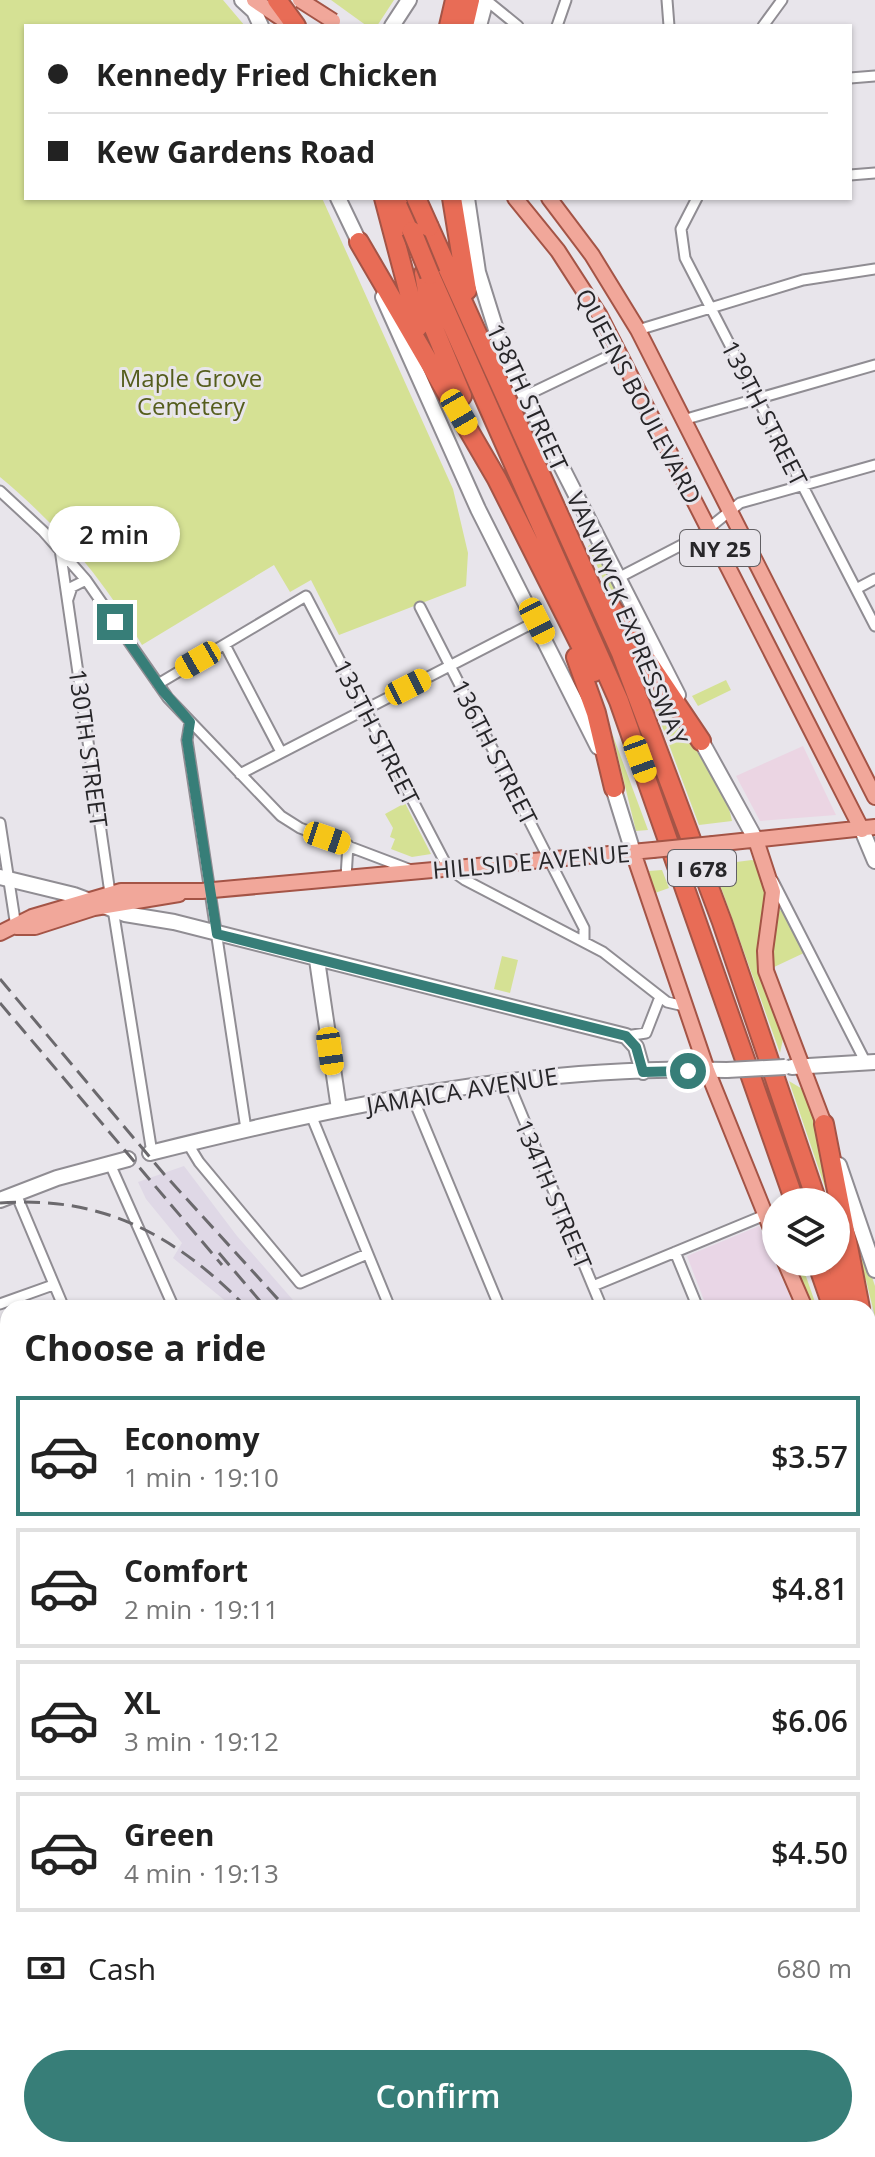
<!DOCTYPE html>
<meta charset="utf-8">
<style>
body{margin:0;font-family:"Open Sans",sans-serif;background:#f2f2f2;color:#222;height:100vh;display:flex;flex-direction:column;font-size:30px;white-space:nowrap}
*{box-sizing:border-box;margin:0}
p{font-size:26px;color:#767676}
.icon{flex:none;width:44px;height:44px;fill:none;stroke:currentColor;stroke-width:2;stroke-linecap:round;stroke-linejoin:round}
.map{position:relative;flex:1;overflow:hidden}
.details{position:absolute;left:0px;top:1300px;width:876px;height:858px;display:flex;flex-direction:column;background:#fff;border-radius:24px 24px 0 0;box-shadow:0 2px 6px #0004}
.details>*{flex:none}
.hud{position:absolute;left:24px;top:24px;width:828px;height:176px;border-radius:0px;box-shadow:0 2px 6px #0004;display:grid;align-content:center;height:176px;padding:0 24px;background:#fff}
.fabs{position:absolute;left:762px;top:1188px;display:grid;gap:16px}
.fabs a{display:grid;place-items:center;width:88px;height:88px;border-radius:50%;background:#fff;box-shadow:0 2px 6px #0004;font-size:40px}
.end{position:absolute;width:36px;height:36px;margin:-18px;border:10px solid #377e78;background:#fff;box-shadow:0 0 0 4px #fff}
.from{border-radius:50%}
.bubble{position:absolute;height:56px;border-radius:28px;background:#fff;box-shadow:0 2px 6px #0004;font-size:26px;font-weight:600;line-height:56px;text-align:center}
.car{position:absolute;width:24px;height:48px;margin:-24px -12px;border-radius:10px;box-shadow:0 0 6px 2px #0007;background:linear-gradient(#f5c518 24%,#345 0 40%,#f5c518 0 76%,#345 0 86%,#f5c518 0)}
.hud b{display:flex;align-items:center;gap:28px;height:76px;font-size:30px}
.hud b+b{border-top:2px solid #e0e0e0}
.hud i{width:20px;height:20px;background:#222}
ul{padding:0;list-style:none}
li{display:flex;align-items:center;gap:24px;height:120px;margin:0 16px 12px;padding:0 8px;border:4px solid #e0e0e0;border-radius:0px}
li div{flex:1}
li b{display:block;font-size:30px}
li em{font-style:normal;font-weight:600}
li.on{border-color:#377e78}
li>.icon{width:72px;height:72px;stroke-width:1.5}
h2{padding:0 24px;font-size:36px;line-height:96px}
.pay{display:flex;align-items:center;gap:20px;height:88px;padding:0 24px;font-size:30px}
.pay p{margin-inline-start:auto}
.action{display:flex;gap:16px;margin-top:auto;padding:16px 24px}
.action a{flex:1;height:92px;border-radius:48px;background:#377e78;color:#fff;font-size:32px;font-weight:600;line-height:92px;text-align:center}
.map>svg:first-child{display:block}
.commercial{fill:#ebd5e3}
.built{fill:#dfd8e6}
.medical{fill:#e9d6e6}
.green{fill:#d5e194}
.lines{fill:none;stroke-linecap:round;stroke-linejoin:round}
.minor-casing{stroke:#908d93;stroke-width:13}
.secondary-casing{stroke:#908d93;stroke-width:18}
.primary-casing{stroke:#a45446;stroke-width:18}
.motorway-casing{stroke:#a45446;stroke-width:22}
.minor{stroke:#fff;stroke-width:9}
.secondary{stroke:#fff;stroke-width:14}
.primary{stroke:#f1a79a;stroke-width:14}
.motorway{stroke:#e86c56;stroke-width:18}
.rail{stroke:#6b696d;stroke-width:3;stroke-dasharray:16 8;stroke-linecap:butt}
.secondary-bridge-casing{stroke:#908d93;stroke-width:18;stroke-linecap:butt}
.primary-bridge-casing{stroke:#a45446;stroke-width:18;stroke-linecap:butt}
.motorway-bridge-casing{stroke:#a45446;stroke-width:22;stroke-linecap:butt}
.secondary-bridge{stroke:#fff;stroke-width:14}
.primary-bridge{stroke:#f1a79a;stroke-width:14}
.motorway-bridge{stroke:#e86c56;stroke-width:18}
.route{stroke:#377e78;stroke-width:10}
.labels{text-anchor:middle;dominant-baseline:central;stroke-width:6;stroke-linejoin:round;paint-order:stroke}
.shield{fill:#e8e5eb;stroke:#615f63;stroke-width:2}
.shield-label{font-size:22px;font-weight:bold;fill:#272629}
.park-label{font-size:24px;fill:#555d1d;stroke:#e8e5eb}
.street-label{font-size:24px;fill:#272629;stroke:#e8e5eb}
</style>
<div class="map">
<svg width="875" height="2157" viewBox="0 0 875 2157">
<rect width="100%" height="100%" fill="#e8e5eb"/>
<path class="commercial" d="M803,746L836,815L760,821L736,776Z"/>
<path class="built" d="M184,1166L237,1236L300,1308H234L173,1258L182,1243L146,1199L138,1182Z
M868,1619H875V1676L868,1677Z
M0,1705L8,1721V1817L0,1814Z
M0,1837L8,1840V2048L0,2051Z"/>
<path class="medical" d="M759,1226L795,1308H707L687,1256Z"/>
<path class="green" d="M0,0H223L245,26H26V198H322L453,489L468,553L466,586L339,635L311,580L290,592L274,565L142,645C104,580 58,525 0,477Z
M331,0H394L377,26H367Z
M594,543L639,632L613,601L588,546Z
M636,656C666,699 723,771 732,821L699,825Z
M726,680L731,690L698,706L692,696Z
M612,733L648,830L636,831Z
M405,803L431,854L412,857L391,849L395,839L390,837L393,828L385,814Z
M752,860L759,863L766,887L758,968L783,1039L780,1053L713,865Z
M662,870L669,888L655,893L649,871Z
M779,910L785,912L806,952L772,968L770,957Z
M502,956L518,960L510,993L494,989Z
M789,1081L804,1090L821,1142L834,1202H830Z
M849,1209L875,1286V1317L866,1280L862,1281Z
M793,1262H801L817,1308H812Z
M119,2150H302L305,2157H122Z"/>
<g class="lines">
<defs>
<path id="minor" d="M486,0L518,26
M667,0L669,26
M557,26L566,0
M763,26L782,0
M850,78L875,76
M850,175L875,173
M697,198L681,229L685,258L875,626
M638,330L803,280L875,269
M525,396L619,351
M683,420L875,365
M0,491L43,531L86,580L168,698L281,816L300,828L411,870
M60,549L110,893
M618,578L699,536L740,503L875,465
M856,589L875,579
M68,599L72,587L86,580
M420,607L584,928V942
M225,645L281,752
M158,684L306,596L448,868L465,880L603,952L667,1002L684,1006
M190,722L187,740L246,1129
M240,774L537,621
M0,823L16,927
M346,877L348,845
M773,881L866,1063
M113,909L152,1153
M626,1036L646,1033L660,997
M507,1079L602,1308
M412,1096L500,1308
M311,1115L390,1308
M188,1144L199,1162L300,1283L367,1254
M110,1164L174,1308
M16,1194L64,1308
M675,1252L698,1308
M593,1286L765,1215
M0,1304L53,1285
M0,1358L8,1376
M868,1485L875,1482
M0,1541L8,1538
M0,1651L8,1672
M868,1850L875,1869
M868,2002L875,2000
M868,2124L875,2142
M105,2150L107,2157
M317,2150L319,2157
M429,2150L431,2157
M551,2150L554,2157
M674,2150L677,2157
M776,2150L779,2157
M16,2157L35,2150
M454,2157L472,2150"/>
<path id="secondary" d="M242,0L254,11L261,26
M392,26L409,0
M479,26L486,0
M338,198L362,248
M467,198L478,272L503,352L678,695
M383,297L478,509L598,747
M698,735L756,840
M611,781L633,852
M862,830L875,861
M0,877L74,895L125,914L174,922L626,1036L636,1047L643,1072
M317,960L339,1109
M792,1067L875,1062
M150,1153C338,1106 531,1064 727,1070
M839,1165L875,1270
M0,1200L57,1178L128,1159"/>
<path id="primary" d="M254,0L290,24
M515,198L558,251L600,316L862,830
M549,198L592,255L638,330L875,797
M756,840L773,892L765,951L766,971L824,1124
M713,844L875,827
M633,852L707,1070L776,1241
M16,927H35L94,908L179,894
M0,933L32,917L121,891H202L653,850
M785,1262L805,1308
M868,1457L875,1474
M868,1839L875,1836
M868,1852L875,1850
M0,2080L8,2077
M0,2095L8,2092"/>
<path id="motorway" d="M277,0L296,26
M449,26L455,0
M464,26L470,0
M384,198L418,327
M395,198L412,231
M452,198L467,290
M429,227L621,653L722,922L817,1202
M359,242L497,479L594,672
M424,273L433,326L462,396
M430,275L619,701L795,1202
M611,607L701,741
M576,657L596,713L614,788
M824,1124L860,1308
M836,1261L848,1298
M817,1262L833,1308
M868,1352L875,1371
M868,1402L875,1419
M868,1427L875,1442"/>
</defs>
<use href="#minor" class="minor-casing"/>
<use href="#secondary" class="secondary-casing"/>
<use href="#primary" class="primary-casing"/>
<use href="#motorway" class="motorway-casing"/>
<use href="#minor" class="minor"/>
<use href="#secondary" class="secondary"/>
<use href="#primary" class="primary"/>
<use href="#motorway" class="motorway"/>
<path class="rail" d="M0,979L164,1174L286,1308
M0,1003L222,1265
M0,1203C103,1195 177,1236 247,1308
M219,1253L266,1308
M868,1631H875
M868,1653L875,1654
M868,1712L875,1708
M868,1739L875,1736
M0,2059L8,2056"/>
<defs>
<path id="secondary-bridge" d="M727,1070L785,1067"/>
<path id="primary-bridge" d="M300,0L333,21
M653,850L713,844"/>
<path id="motorway-bridge" d="M416,198L429,227
M412,231L430,275"/>
</defs>
<use href="#secondary-bridge" class="secondary-bridge-casing"/>
<use href="#primary-bridge" class="primary-bridge-casing"/>
<use href="#motorway-bridge" class="motorway-bridge-casing"/>
<use href="#secondary-bridge" class="secondary-bridge"/>
<use href="#primary-bridge" class="primary-bridge"/>
<use href="#motorway-bridge" class="motorway-bridge"/>
</g>
<g class="lines">
<path class="route" d="M115,622L163,691L190,722L187,740L217,934L626,1036L636,1047L643,1072L688,1071"/>
</g>
<g class="labels">
<g class="shield">
<rect x="680" y="530" width="80" height="36" rx="6"/>
<rect x="668" y="850" width="68" height="36" rx="6"/>
</g>
<g class="shield-label">
<text x="720" y="548">NY 25</text>
<text x="702" y="868">I 678</text>
</g>
<g class="park-label">
<text x="191" y="377">Maple Grove<tspan x="191" dy="28">Cemetery</tspan></text>
</g>
<g class="street-label">
<text transform="translate(639 396) rotate(62)">QUEENS BOULEVARD</text>
<text transform="translate(528 397) rotate(65)">138TH STREET</text>
<text transform="translate(765 413) rotate(63)">139TH STREET</text>
<text transform="translate(628 618) rotate(67)">VAN WYCK EXPRESSWAY</text>
<text transform="translate(377 732) rotate(63)">135TH STREET</text>
<text transform="translate(89 748) rotate(82)">130TH STREET</text>
<text transform="translate(495 752) rotate(63)">136TH STREET</text>
<text transform="translate(531 861) rotate(-5)">HILLSIDE AVENUE</text>
<text transform="translate(462 1090) rotate(-9)">JAMAICA AVENUE</text>
<text transform="translate(554 1194) rotate(67)">134TH STREET</text>
</g>
</g>
</svg>
<div class="fabs">
<a><svg class="icon" aria-label="layers" viewBox="0 0 24 24"><path d="M12 4l9 5-9 5-9-5zM3 14l9 5 9-5"/></svg></a>
</div>
<i class="end from" style="left:688px;top:1071px"></i>
<i class="end" style="left:115px;top:622px"></i>
<div class="bubble" style="left:48px;top:506px;width:132px">2 min</div>
<i class="car" style="left:459px;top:412px;rotate:150deg"></i>
<i class="car" style="left:537px;top:621px;rotate:153deg"></i>
<i class="car" style="left:198px;top:660px;rotate:240deg"></i>
<i class="car" style="left:408px;top:687px;rotate:63deg"></i>
<i class="car" style="left:640px;top:759px;rotate:160deg"></i>
<i class="car" style="left:327px;top:838px;rotate:109deg"></i>
<i class="car" style="left:330px;top:1051px;rotate:172deg"></i>
<div class="hud">
<b><i class="from"></i>Kennedy Fried Chicken</b>
<b><i></i>Kew Gardens Road</b>
</div>
<section class="details">
<h2>Choose a ride</h2>
<ul>
<li class="on"><svg class="icon" aria-label="car" viewBox="0 0 24 24"><path d="M5 17H2v-5l4-1 3-4h7l3 4 3 1v5h-3M9 17h6M6 11h13"/><circle cx="7" cy="17" r="2"/><circle cx="17" cy="17" r="2"/></svg><div><b>Economy</b><p>1 min · 19:10</p></div><em>$3.57</em></li>
<li><svg class="icon" aria-label="car" viewBox="0 0 24 24"><path d="M5 17H2v-5l4-1 3-4h7l3 4 3 1v5h-3M9 17h6M6 11h13"/><circle cx="7" cy="17" r="2"/><circle cx="17" cy="17" r="2"/></svg><div><b>Comfort</b><p>2 min · 19:11</p></div><em>$4.81</em></li>
<li><svg class="icon" aria-label="car" viewBox="0 0 24 24"><path d="M5 17H2v-5l4-1 3-4h7l3 4 3 1v5h-3M9 17h6M6 11h13"/><circle cx="7" cy="17" r="2"/><circle cx="17" cy="17" r="2"/></svg><div><b>XL</b><p>3 min · 19:12</p></div><em>$6.06</em></li>
<li><svg class="icon" aria-label="car" viewBox="0 0 24 24"><path d="M5 17H2v-5l4-1 3-4h7l3 4 3 1v5h-3M9 17h6M6 11h13"/><circle cx="7" cy="17" r="2"/><circle cx="17" cy="17" r="2"/></svg><div><b>Green</b><p>4 min · 19:13</p></div><em>$4.50</em></li>
</ul>
<div class="pay"><svg class="icon" aria-label="cash" viewBox="0 0 24 24"><path d="M3 7h18v10H3z"/><circle cx="12" cy="12" r="2"/></svg>Cash<p>680 m</p></div>
<div class="action"><a>Confirm</a></div>
</section>
</div>
